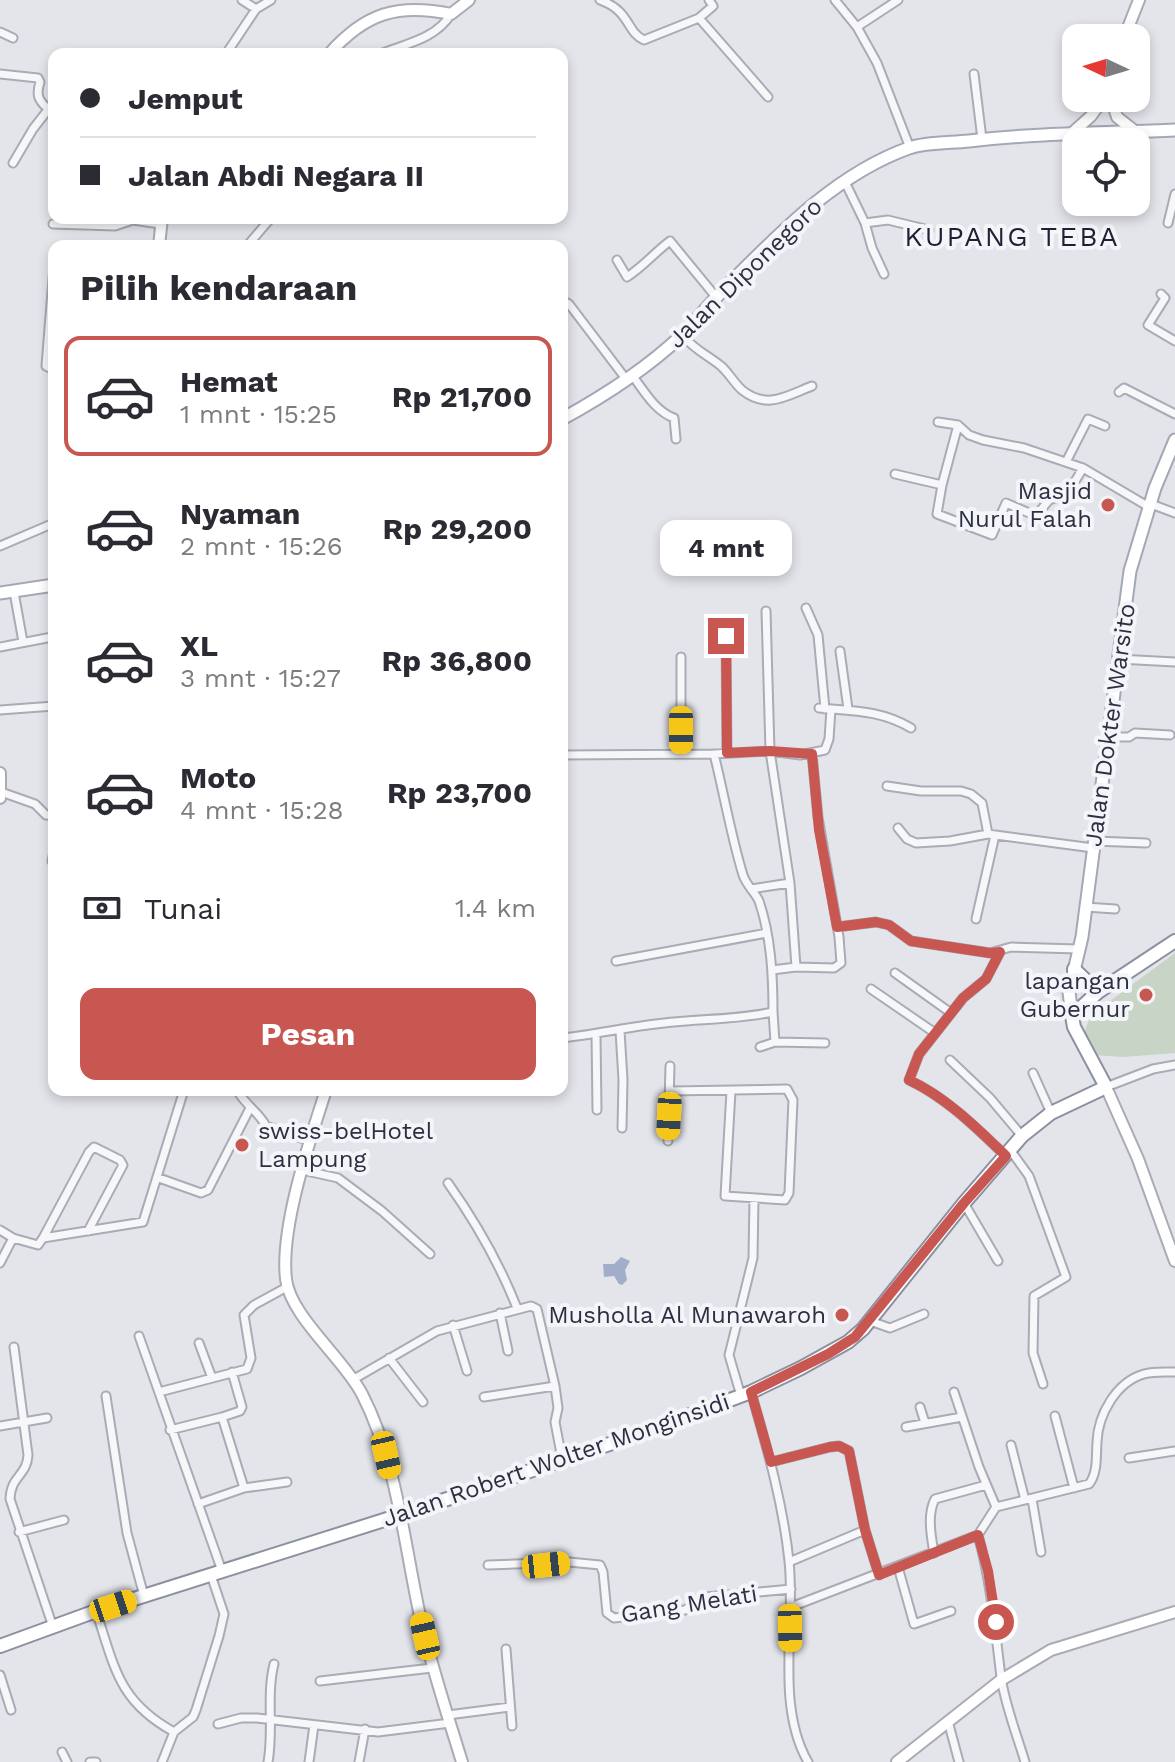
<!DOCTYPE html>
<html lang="id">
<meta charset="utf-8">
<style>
body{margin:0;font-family:"Work Sans",sans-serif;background:#f7f7f7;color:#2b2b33;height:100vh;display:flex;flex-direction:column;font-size:30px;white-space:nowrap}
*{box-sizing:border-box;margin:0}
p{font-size:26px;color:#7c7c81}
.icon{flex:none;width:44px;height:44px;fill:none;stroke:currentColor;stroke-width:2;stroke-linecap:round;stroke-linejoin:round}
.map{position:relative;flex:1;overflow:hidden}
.drawer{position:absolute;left:48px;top:240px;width:520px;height:856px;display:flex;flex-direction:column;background:#fff;border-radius:16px;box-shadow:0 4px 12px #0003}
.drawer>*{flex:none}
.guide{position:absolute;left:48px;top:48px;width:520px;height:176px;border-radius:16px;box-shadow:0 4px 12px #0003;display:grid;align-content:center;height:176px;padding:0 32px;background:#fff}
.needle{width:52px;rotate:274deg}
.fabs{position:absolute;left:1062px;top:24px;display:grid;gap:16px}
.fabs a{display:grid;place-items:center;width:88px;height:88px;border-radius:16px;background:#fff;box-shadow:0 4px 12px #0003;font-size:40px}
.end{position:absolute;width:36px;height:36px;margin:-18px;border:10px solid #c85752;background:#fff;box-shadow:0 0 0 4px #fff}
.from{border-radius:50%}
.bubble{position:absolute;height:56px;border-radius:16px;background:#fff;box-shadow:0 4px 12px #0003;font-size:26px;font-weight:700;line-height:56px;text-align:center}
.car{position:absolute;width:24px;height:48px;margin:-24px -12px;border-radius:10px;box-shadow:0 0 6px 2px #0007;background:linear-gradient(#f5c518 24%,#345 0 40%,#f5c518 0 76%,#345 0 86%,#f5c518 0)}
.guide b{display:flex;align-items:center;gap:28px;height:76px;font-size:30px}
.guide b+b{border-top:2px solid #e1e1e2}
.guide i{width:20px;height:20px;background:#2b2b33}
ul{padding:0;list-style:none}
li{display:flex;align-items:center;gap:24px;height:120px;margin:0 16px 12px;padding:0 16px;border:4px solid transparent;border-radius:16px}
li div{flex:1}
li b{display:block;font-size:30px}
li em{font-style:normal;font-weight:700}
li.active{border-color:#c85752}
li>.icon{width:72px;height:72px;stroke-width:1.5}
h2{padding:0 32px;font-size:36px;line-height:96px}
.pay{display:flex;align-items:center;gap:20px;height:88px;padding:0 32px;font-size:30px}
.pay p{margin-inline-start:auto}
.button{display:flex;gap:16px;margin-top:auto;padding:16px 32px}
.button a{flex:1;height:92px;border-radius:16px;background:#c85752;color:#fff;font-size:32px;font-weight:700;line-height:92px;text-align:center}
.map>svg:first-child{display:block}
.pitch{fill:#c7d4c6}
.water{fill:url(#water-ripples)}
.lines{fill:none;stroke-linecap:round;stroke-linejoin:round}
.street-casing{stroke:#a9abb5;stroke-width:11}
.secondary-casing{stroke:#a9abb5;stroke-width:14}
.primary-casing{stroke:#a4a8b6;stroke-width:15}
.highway-casing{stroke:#8c90a1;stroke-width:16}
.street{stroke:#f7f7f9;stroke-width:7}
.secondary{stroke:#fff;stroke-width:10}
.primary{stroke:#fff;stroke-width:11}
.highway{stroke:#fff;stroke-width:12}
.route{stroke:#c85752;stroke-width:10}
.poi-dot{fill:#c85752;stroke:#f4f5f8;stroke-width:3}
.labels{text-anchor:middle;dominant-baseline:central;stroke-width:8;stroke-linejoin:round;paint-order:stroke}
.street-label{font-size:24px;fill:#2c3043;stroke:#f4f5f8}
.poi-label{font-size:24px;fill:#2c3043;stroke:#f4f5f8;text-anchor:end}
.quarter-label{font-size:28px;letter-spacing:2px;fill:#1e2134;stroke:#f4f5f8}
</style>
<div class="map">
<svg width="1175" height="1762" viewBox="0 0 1175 1762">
<defs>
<pattern id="water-ripples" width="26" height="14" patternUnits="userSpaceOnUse" patternTransform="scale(2)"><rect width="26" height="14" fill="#a2adc9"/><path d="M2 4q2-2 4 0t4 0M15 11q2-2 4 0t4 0" fill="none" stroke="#848da5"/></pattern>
</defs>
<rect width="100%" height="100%" fill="#e4e5eb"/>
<path class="pitch" d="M1175,953V1053L1123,1057L1094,1055L1084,1033L1091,1015Z"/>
<path class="water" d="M621,1257L630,1261L625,1270L627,1280L622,1285L619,1284L614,1276L604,1277L603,1264H614Z"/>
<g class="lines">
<defs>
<path id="street" d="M242,0L256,9
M600,0C631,11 626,32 644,40L699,18L713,6L709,0
M835,0L857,27L877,63L910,148
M699,18L768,97
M857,27L898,0
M0,32L13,38
M226,54L256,9L271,0
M380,54C405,44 436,39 451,14
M0,74L38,78L40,82C36,95 38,100 48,109
M974,74L982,139
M13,163L33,129L54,102
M845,182L865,223L888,220L929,230
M865,223L872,248L884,274
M1168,223L1175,194
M53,224L115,226L133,220L160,224
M247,246L271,218
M617,260L627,277C644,266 654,253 670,241L716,297
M54,266L46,366L54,370
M1161,294L1165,298L1148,325L1175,341
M562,300L569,304L626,379
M682,335C696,351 706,354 721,366C729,373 734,383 742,390C767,410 786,396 812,386
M632,375C644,391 655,411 674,418L676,439
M1119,392L1124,388L1175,414
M938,422L958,425L969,435L983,440L1024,448L1083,468L1149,507
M958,425L942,485L937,514L992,535L1006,503L1036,516L1049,500L1068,493L1083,468
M1066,462L1088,419L1105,426
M895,474L942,485
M1151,504L1175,513
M0,546L54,523
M14,592L23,642
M806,608L818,635L825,709
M766,611L770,751L790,883L796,967
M726,636L727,753
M0,647L52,637
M840,651L848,709
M1118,659L1175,662
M819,708C852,711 881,710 911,728
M0,710L54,706
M1107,737H1129L1135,733L1170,735
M681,754V657
M714,754L770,751L800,755L825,750L829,739L831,709
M562,755L714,754C724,794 731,836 743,875C746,885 755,892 759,901C771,936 773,975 773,1012C740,1019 707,1019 674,1022C636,1025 599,1034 562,1038
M887,786L921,791H961L971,794L982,803L988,834
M1,792L35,804L46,815L54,816
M898,828L907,839L916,843L950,841L988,834L1093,848
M1094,841L1146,843
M54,851L52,861L54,862
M751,889L790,883
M1085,907L1115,909
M976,919L995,835
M837,927L876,922L889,925L911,941L990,953L1011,947L1078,949
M1000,952L986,979L963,998L919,1054L909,1080C947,1098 976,1128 1006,1156
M616,961L767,933
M772,970L796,967L834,968L841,963L839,937L818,817L812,754
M895,973L951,1013
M871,989L935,1033
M773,1012L775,1042
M620,1031L623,1080L622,1128
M596,1035L597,1110
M760,1047L775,1042L825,1043
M950,1060L990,1098L1022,1136
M1033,1073L1051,1113
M1106,1087L1153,1069L1175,1065
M237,1090C245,1105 259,1112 266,1126L310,1141
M671,1091L787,1089L793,1100L789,1193L785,1200L725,1196L731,1091
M668,1141L670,1066
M1011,1151L1029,1176L1066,1277L1034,1296L1033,1353L1043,1384
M302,1170L338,1178L382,1211L430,1254
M159,1178L201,1193L208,1190L250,1108
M448,1183C475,1221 500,1265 517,1308
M964,1203L998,1261
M0,1230L13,1238L38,1245L43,1238L143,1222L184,1090
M43,1238L89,1152L94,1147L120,1160L123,1165L88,1231
M0,1263L13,1238
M500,1313L508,1351
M870,1321L890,1328L924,1314
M453,1325L467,1371
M139,1336L222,1571
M199,1343L212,1378
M14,1347L28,1455C27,1476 11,1475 10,1499L53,1627
M389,1358L423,1402
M354,1379L437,1331L531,1306L537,1309L555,1386L558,1408L555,1422L562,1459
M159,1392L247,1369L251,1358L244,1315L254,1305L287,1287
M751,1392C767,1448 783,1503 789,1561C796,1624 775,1705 808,1762
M954,1392L979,1467L996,1507
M106,1396L127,1533L144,1596
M741,1396L729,1355L753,1258L754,1198
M484,1397L555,1386
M920,1407L925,1423
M1055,1416L1074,1488
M222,1417L240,1411L242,1407L232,1372
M0,1426L47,1418
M906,1427L962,1417
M170,1430L222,1417L244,1488
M1011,1445L1025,1500
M1129,1458L1175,1451
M771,1462L830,1447L839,1446L849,1451L865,1530L879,1575
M1032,1499L1041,1552
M198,1504L244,1488L287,1482
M19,1532L64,1520
M978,1535C991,1582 995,1629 1001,1677C1005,1705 1017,1735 1025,1762
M934,1553C931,1536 927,1514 935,1499L986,1485
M789,1562L865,1530
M488,1565L569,1562L600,1565L603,1572L607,1613L614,1618L685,1610L706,1597L791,1589
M898,1567L914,1624L951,1611
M791,1607L978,1535L996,1507L1089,1484C1098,1473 1096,1455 1097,1442C1098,1415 1116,1382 1144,1374C1154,1371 1165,1372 1175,1372
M96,1611C115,1668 118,1701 174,1732
M506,1649L512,1726
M0,1675L11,1710
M320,1681L432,1668
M448,1715L510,1707
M948,1721L959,1762
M218,1724L241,1718H257L378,1732L450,1723
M62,1752L67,1762
M90,1762H96
M162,1762L174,1732L193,1717L196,1710L219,1636L224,1614L211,1575
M268,1762C274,1730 266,1696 274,1664
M309,1762L314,1725
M359,1762L365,1729"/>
<path id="secondary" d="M1124,38L1139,0
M329,54C365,13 398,3 451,14L469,0
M1111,98L1117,117L1136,132
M1071,134L1091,116L1104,98
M159,246L162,218
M0,773V798
M1106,1087L1138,1159L1175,1261
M326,1090C310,1140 280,1227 286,1279C290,1316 344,1359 362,1394C397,1462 404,1543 420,1616C431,1666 447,1713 462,1762
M897,1762L1001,1680L1051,1650L1175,1612"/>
<path id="primary" d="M562,419C604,396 646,369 681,336C697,320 711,302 726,287C780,233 836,174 909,148C927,142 950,143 969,141C1037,133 1106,133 1175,130
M0,593L54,585
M1072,1016L1069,992L1082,937L1130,571L1155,488L1175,440"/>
<path id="highway" d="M1074,969L1098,992
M0,1646L96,1611L400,1515L648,1431L751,1392L801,1368L848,1342L863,1329L964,1203L1022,1136L1051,1113L1106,1087L1074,1027L1072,1016L1098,992L1175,941"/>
</defs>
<use href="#street" class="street-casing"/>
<use href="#secondary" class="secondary-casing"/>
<use href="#primary" class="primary-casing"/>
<use href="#highway" class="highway-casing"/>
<use href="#street" class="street"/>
<use href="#secondary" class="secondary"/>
<use href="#primary" class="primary"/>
<use href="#highway" class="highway"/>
</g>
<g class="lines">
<path class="route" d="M726,636L727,753L770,751L812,754L819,830L837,927L876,922L889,925L911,941L990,953L1000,952L986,979L963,998L919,1054L909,1080C947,1098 976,1127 1006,1156L964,1203L855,1337L828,1354L751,1392L771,1462L830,1447L839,1446L849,1451L865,1530L879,1575L978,1535L988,1571L996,1622"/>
</g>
<g class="poi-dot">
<circle cx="1108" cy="505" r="8"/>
<circle cx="1146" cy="995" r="8"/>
<circle cx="242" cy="1145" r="8"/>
<circle cx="842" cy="1315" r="8"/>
</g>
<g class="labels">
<g class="street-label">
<text transform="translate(745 273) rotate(-44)">Jalan Diponegoro</text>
<text transform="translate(1110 725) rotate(-82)">Jalan Dokter Warsito</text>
<text transform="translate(556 1460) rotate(-19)">Jalan Robert Wolter Monginsidi</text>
<text transform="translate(689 1604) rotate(-9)">Gang Melati</text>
</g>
<g class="poi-label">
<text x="1092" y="491">Masjid<tspan x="1092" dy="28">Nurul Falah</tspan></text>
<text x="1130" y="981">lapangan<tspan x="1130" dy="28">Gubernur</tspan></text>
<text x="258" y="1131" text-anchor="start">swiss-belHotel<tspan x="258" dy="28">Lampung</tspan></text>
<text x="826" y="1315">Musholla Al Munawaroh</text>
</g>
<g class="quarter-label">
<text x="1012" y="236">KUPANG TEBA</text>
</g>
</g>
</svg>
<div class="fabs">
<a><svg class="needle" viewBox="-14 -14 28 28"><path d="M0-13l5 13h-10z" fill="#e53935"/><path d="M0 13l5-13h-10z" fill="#7c7c81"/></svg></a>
<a><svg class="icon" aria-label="locate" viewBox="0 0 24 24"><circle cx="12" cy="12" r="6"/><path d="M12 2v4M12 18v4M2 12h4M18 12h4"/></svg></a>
</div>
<i class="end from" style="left:996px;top:1622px"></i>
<i class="end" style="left:726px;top:636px"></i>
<div class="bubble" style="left:660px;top:520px;width:132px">4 mnt</div>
<i class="car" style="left:681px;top:730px;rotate:180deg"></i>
<i class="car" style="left:669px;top:1116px;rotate:183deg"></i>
<i class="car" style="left:386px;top:1455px;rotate:167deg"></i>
<i class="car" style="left:546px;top:1565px;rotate:84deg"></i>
<i class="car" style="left:113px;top:1606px;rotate:72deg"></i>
<i class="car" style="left:790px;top:1628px;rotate:179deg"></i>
<i class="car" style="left:425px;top:1636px;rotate:347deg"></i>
<div class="guide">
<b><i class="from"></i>Jemput</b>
<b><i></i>Jalan Abdi Negara II</b>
</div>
<section class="drawer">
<h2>Pilih kendaraan</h2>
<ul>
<li class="active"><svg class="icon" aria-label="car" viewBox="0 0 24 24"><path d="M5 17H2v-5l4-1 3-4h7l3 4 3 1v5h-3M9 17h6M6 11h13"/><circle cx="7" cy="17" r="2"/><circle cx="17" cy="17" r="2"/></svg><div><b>Hemat</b><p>1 mnt · 15:25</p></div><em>Rp 21,700</em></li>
<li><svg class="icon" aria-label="car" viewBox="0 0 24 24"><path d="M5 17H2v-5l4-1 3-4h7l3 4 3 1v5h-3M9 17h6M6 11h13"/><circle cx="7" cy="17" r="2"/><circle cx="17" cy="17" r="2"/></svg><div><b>Nyaman</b><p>2 mnt · 15:26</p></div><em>Rp 29,200</em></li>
<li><svg class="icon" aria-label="car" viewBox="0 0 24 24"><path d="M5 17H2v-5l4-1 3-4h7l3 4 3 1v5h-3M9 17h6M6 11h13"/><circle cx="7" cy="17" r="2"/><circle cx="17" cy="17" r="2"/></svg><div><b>XL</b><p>3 mnt · 15:27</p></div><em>Rp 36,800</em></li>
<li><svg class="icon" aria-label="car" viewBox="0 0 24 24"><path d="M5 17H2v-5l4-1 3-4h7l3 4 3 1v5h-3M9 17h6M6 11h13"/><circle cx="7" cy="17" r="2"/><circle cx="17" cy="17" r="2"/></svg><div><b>Moto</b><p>4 mnt · 15:28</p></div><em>Rp 23,700</em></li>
</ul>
<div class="pay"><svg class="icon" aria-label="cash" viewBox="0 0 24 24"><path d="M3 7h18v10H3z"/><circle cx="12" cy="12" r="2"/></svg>Tunai<p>1.4 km</p></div>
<div class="button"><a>Pesan</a></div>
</section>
</div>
